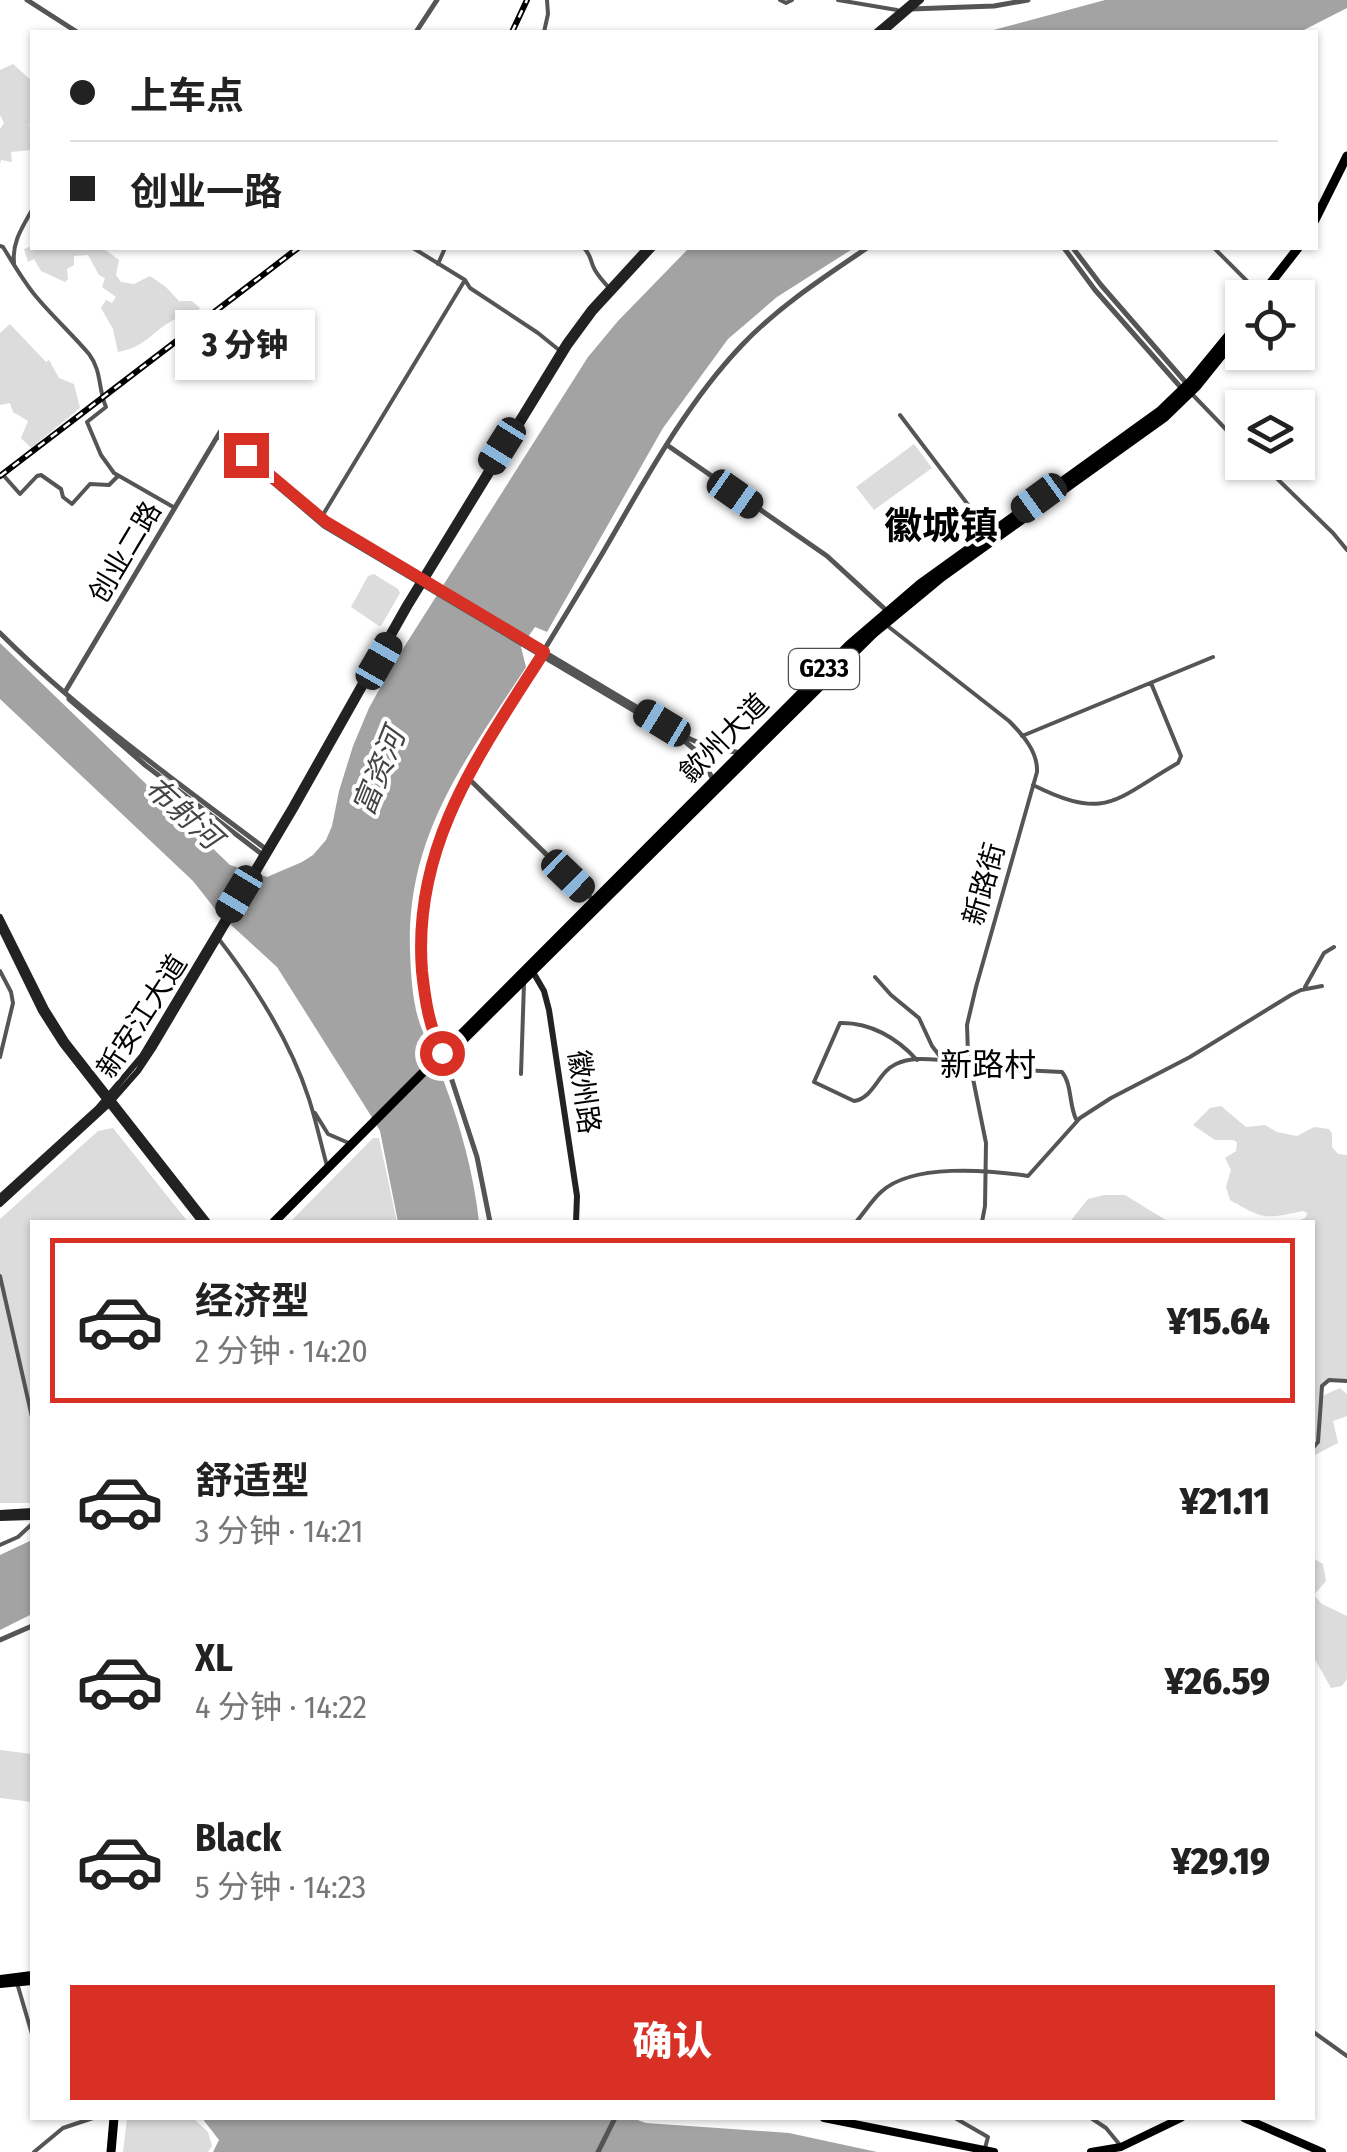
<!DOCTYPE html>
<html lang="zh">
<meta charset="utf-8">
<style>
body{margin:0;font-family:"Fira Sans Condensed","Noto Sans SC",sans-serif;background:#f2f2f2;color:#222;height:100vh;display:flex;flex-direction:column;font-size:38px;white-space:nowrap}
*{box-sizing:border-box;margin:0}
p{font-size:32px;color:#767676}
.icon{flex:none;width:55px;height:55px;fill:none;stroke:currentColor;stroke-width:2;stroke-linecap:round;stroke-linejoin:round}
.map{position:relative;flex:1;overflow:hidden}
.drawer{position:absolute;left:30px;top:1220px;width:1285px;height:900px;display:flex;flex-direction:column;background:#fff;border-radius:0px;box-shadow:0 2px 8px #0004}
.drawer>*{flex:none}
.hud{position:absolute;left:30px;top:30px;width:1288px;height:220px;border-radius:0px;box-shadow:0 2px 8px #0004;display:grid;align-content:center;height:220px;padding:0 40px;background:#fff}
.fabs{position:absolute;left:1225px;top:280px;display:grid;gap:20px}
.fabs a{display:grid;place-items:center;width:90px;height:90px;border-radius:0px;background:#fff;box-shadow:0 2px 8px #0004;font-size:50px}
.end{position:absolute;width:45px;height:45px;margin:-22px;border:12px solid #d93025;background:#fff;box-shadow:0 0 0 5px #fff}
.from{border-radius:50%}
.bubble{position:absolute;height:70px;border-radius:0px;background:#fff;box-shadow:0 2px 8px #0004;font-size:32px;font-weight:800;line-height:70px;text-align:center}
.car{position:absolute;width:30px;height:60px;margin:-30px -15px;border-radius:12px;box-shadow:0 0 8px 2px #0007;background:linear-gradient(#222 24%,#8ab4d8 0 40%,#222 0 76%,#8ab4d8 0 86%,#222 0)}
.hud b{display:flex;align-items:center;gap:35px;height:95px;font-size:38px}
.hud b+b{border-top:2px solid #e0e0e0}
.hud i{width:25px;height:25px;background:#222}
ul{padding:18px 0 0;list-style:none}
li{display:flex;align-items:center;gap:30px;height:165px;margin:0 20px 15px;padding:0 20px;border:5px solid transparent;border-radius:0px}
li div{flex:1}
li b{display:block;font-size:38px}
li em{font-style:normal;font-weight:800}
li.active{border-color:#d93025}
li>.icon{width:90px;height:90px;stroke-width:1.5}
.action{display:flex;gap:20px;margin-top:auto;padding:20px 40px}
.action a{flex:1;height:115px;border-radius:0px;background:#d93025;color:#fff;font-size:40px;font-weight:800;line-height:115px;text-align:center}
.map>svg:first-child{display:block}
.green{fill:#dcdcdc}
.water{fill:#a3a3a3}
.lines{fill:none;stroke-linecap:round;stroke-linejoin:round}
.minor{stroke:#555;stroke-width:4}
.tertiary{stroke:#555;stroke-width:5}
.secondary{stroke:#222;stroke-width:6}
.primary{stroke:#000;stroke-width:8}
.trunk{stroke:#000;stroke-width:9}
.rail-casing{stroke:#000;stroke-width:6}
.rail{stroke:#fff;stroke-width:2.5;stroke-dasharray:8;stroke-linecap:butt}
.route{stroke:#d93025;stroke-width:12}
.labels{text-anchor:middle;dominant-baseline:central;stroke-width:8;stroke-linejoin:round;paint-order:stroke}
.shield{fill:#fff;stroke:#4c4c4c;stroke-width:2.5}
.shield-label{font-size:25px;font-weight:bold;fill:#000}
.street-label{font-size:28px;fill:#000;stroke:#fff}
.water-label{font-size:30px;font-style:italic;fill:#444;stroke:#fff}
.quarter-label{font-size:32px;fill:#000;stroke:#fff}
.district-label{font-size:38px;font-weight:bold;fill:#000;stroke:#fff}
</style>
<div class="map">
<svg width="1347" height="2152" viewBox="0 0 1347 2152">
<rect width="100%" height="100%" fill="#fff"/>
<path class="green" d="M13,64L32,81V120L29,125L32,132V150L11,152L12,162L1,160L0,164V129L4,123L0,115V70Z
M32,246L103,248L119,260L116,275L121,282L134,284L150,276L166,287L179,301H192L200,308L196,314C158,317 154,346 118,352L113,329L101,308L106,300L112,303L116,297L102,287L105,278L99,275L88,255L74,256V265L67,269L68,279L65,282L41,271L34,259L28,262L24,249Z
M10,324L46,362L49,360L59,378L74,384L80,408L31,448L21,438L28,421L13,412L10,403L0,405V333Z
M914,444L932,468L874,510L856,487Z
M374,574L398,589L400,593L381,626H379L351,607L368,576Z
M1221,1106L1246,1127L1265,1125L1277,1132L1297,1136L1314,1127L1329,1129L1332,1134V1147L1338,1154L1347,1155V1380L1331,1378L1321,1384L1317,1438L1313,1447L1312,1222H1297L1306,1217L1307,1213L1303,1211C1264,1219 1265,1220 1230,1200L1226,1187L1231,1170L1225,1158L1236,1151L1237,1142L1233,1140H1215L1193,1125L1210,1108Z
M113,1128L188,1222H32V1503H0V1219L98,1131Z
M373,1138H379L397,1222H290Z
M1104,1195H1125L1169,1222H1072V1219L1088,1199Z
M1340,1388L1347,1394V1416L1333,1421L1338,1443L1313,1456L1312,1450L1318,1446L1320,1440L1322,1396Z
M1313,1558L1323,1564L1326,1581L1314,1595L1322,1604L1347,1616V1679L1342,1686L1331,1688L1313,1656Z
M0,1750L32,1754V1802L0,1798Z
M127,2118H193L208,2132L212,2146L208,2152H123Z"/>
<path class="water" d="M1105,0H1347V8L1300,32H986Z
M689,248H854L777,297L728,339L663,428L547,632L535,627L521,647L526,667C466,759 406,835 410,951C411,974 412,996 418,1018C425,1040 436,1061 444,1082C461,1127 474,1175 479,1222H398L380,1131L373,1119L277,967L219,914L193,881L0,699V643L230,865L267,877L302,862L313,855L326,840L332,826L339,791L353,746L369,708L392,666L588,357L618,321Z
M32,1540V1614L0,1630V1555Z
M202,2118H632L646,2123L789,2133L877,2152H213L219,2140Z"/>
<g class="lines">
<path class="minor" d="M780,0L786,3L792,0
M838,0L897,10
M544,32L548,14L547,0
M0,246L3,247C13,263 22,279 34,294C51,315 72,334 89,354C102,371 98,389 106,407L87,422L101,455L114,473L175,508
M413,248L465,280L470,288L538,333L559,350
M584,248C590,254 590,258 593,266C596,274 603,281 609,288
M1214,248L1260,294
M14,263C12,242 22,228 32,210
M438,264L445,248
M1191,393L1242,446
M900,415L988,531
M1260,462L1333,533L1347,550
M4,476L20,494L37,476L41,475L61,489L63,497L72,504L90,484L109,485L117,477
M321,518L465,280
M885,624L1009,721C1023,735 1038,752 1037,772L976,987L967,1025L968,1054L986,1143L985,1206L982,1222
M1022,736L1213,657
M1033,785C1107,822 1115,799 1178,763L1181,756L1151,683
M218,938C256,987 290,1040 309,1099C316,1121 321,1144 327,1166
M0,971L11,992L13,1003L0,1057
M875,977L891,995L919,1018L932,1046L942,1059
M1305,987L1324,953L1334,947
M917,1060C897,1038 870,1022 840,1023L814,1082L854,1101C874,1098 878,1072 896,1064C920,1053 945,1064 969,1060
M972,1073L1021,1070L1062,1072C1072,1084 1069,1105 1076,1119
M521,1074L524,983
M315,1113L328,1134L351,1144
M856,1222C864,1213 872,1200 881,1192C912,1163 989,1170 1028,1176L1080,1118L1111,1098L1190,1057L1291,995L1301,990L1322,986
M0,1276L32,1417
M1312,1449L1318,1442L1322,1386L1329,1380L1347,1381
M0,1545L18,1537L32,1524
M17,1983L32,2034
M1312,2031L1347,2056
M955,2118L988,2137L985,2148
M1091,2118L1106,2128L1120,2145
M34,2152L63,2128L93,2118"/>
<path class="tertiary" d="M27,0L77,32
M911,9L994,6L1028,0
M416,32L437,0
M1064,248L1095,290L1184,391
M1073,248L1101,285L1188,385
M218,436L324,526L682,739L701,755L713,780
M667,445L827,556L887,611
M0,633C81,714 176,781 267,850
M65,692L220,432L326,522L690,739L709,747L741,753
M69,699L145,765L263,855
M467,777L593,900
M441,1051C403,971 421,862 461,786C507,710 554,635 599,559C642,486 683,407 742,345C778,307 824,277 867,248
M445,1059L477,1157L490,1222
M0,1640L32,1626
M598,2152L615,2118"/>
<path class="secondary" d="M876,32L914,0
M884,32L921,0
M0,917L46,1009L66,1041L208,1222
M0,927L41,1011L62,1044L201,1222
M533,972L544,991L549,1010L577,1196L576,1222
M0,1197L98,1108L142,1056L291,807L405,605L565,343L590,309L646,248
M0,1204L108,1105L138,1071L154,1047L295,809L409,607L569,346L594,312L653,248
M0,1513L32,1511
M0,1518L32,1517"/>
<path class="primary" d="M0,1979L32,1975
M0,1984L32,1981
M824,2118L994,2152
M1244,2118L1322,2152
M1091,2152L1121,2147L1181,2118"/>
<path class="trunk" d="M1315,220L1347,156
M1259,298L1298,248
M439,1064L873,634L942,577L1165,417L1197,386L1242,330
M274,1222L849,645L920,584L1160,411L1191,381L1242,319
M111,2152L114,2118"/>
<defs>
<path id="rail" d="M512,32L527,0
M0,476L298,248"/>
</defs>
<use href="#rail" class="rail-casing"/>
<use href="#rail" class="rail"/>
</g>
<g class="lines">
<path class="route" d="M246,455L326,522L544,652C480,753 412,845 422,971C425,1000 429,1026 442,1053"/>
</g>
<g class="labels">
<rect class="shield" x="789" y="649" width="70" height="40" rx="8"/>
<g class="shield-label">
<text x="824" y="669">G233</text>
</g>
<g class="street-label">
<text transform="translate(125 552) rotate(-59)">创业二路</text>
<text transform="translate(724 738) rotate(-45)">歙州大道</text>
<text transform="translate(984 884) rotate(-74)">新路街</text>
<text transform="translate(142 1016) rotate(-57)">新安江大道</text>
<text transform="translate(584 1092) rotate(82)">徽州路</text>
</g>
<g class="water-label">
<text transform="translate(379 772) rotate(-68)">富资河</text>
<text transform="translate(183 813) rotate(42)">布射河</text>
</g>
<g class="quarter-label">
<text x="988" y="1065">新路村</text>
</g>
<g class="district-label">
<text x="941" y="526">徽城镇</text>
</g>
</g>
</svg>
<div class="fabs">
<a><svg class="icon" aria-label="locate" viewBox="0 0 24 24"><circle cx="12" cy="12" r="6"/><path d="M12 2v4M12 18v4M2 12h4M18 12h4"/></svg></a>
<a><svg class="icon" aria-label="layers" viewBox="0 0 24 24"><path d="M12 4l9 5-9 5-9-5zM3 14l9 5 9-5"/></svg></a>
</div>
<i class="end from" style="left:442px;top:1053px"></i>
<i class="end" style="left:246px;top:455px"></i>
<div class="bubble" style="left:175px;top:310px;width:140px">3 分钟</div>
<i class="car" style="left:502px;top:446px;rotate:212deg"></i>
<i class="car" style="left:735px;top:494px;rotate:125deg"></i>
<i class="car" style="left:1039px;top:498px;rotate:234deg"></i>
<i class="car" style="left:379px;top:661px;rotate:30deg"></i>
<i class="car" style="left:662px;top:723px;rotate:301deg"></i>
<i class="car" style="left:568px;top:876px;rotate:134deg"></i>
<i class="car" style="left:239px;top:894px;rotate:211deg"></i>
<div class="hud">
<b><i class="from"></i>上车点</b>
<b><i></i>创业一路</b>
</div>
<section class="drawer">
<ul>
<li class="active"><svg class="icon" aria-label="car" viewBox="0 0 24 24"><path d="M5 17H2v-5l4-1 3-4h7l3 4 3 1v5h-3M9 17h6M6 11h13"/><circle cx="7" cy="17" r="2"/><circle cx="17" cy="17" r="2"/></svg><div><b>经济型</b><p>2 分钟 · 14:20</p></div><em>¥15.64</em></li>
<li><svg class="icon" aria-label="car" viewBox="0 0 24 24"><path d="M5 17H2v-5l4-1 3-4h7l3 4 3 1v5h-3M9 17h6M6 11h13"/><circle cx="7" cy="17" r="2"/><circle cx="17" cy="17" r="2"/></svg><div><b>舒适型</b><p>3 分钟 · 14:21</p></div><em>¥21.11</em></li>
<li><svg class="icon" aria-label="car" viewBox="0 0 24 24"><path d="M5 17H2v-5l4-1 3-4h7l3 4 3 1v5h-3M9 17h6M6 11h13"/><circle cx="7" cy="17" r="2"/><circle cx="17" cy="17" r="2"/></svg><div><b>XL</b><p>4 分钟 · 14:22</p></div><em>¥26.59</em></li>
<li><svg class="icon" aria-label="car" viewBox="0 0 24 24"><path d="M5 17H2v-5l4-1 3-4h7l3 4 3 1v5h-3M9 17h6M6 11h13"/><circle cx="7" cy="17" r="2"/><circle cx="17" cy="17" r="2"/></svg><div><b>Black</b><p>5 分钟 · 14:23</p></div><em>¥29.19</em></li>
</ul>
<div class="action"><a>确认</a></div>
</section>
</div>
